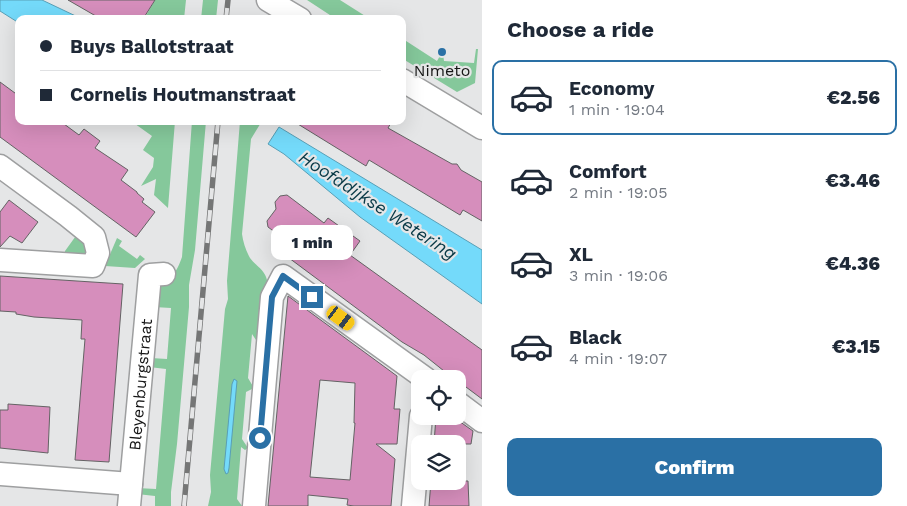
<!DOCTYPE html>
<meta charset="utf-8">
<style>
body{margin:0;font-family:"Work Sans",sans-serif;background:#f2f2f3;color:#1f2937;height:100vh;display:flex;flex-direction:column;font-size:19px;white-space:nowrap}
*{box-sizing:border-box;margin:0}
p{font-size:16px;color:#747a83}
.icon{flex:none;width:28px;height:28px;fill:none;stroke:currentColor;stroke-width:2;stroke-linecap:round;stroke-linejoin:round}
.map{position:relative;flex:1;overflow:hidden}
.details{display:flex;flex-direction:column;background:#fff;width:425px}
.details>*{flex:none}
.banner{position:absolute;left:15px;top:15px;width:391px;height:110px;border-radius:10px;box-shadow:0 5px 20px #0002;display:grid;align-content:center;height:110px;padding:0 25px;background:#fff}
.controls{position:absolute;left:411px;top:370px;display:grid;gap:10px}
.controls a{display:grid;place-items:center;width:55px;height:55px;border-radius:10px;background:#fff;box-shadow:0 5px 20px #0002;font-size:25px}
.end{position:absolute;width:22px;height:22px;margin:-11px;border:6px solid #2a70a5;background:#fff;box-shadow:0 0 0 2px #fff}
.from{border-radius:50%}
.bubble{position:absolute;height:35px;border-radius:10px;background:#fff;box-shadow:0 5px 20px #0002;font-size:16px;font-weight:800;line-height:35px;text-align:center}
.car{position:absolute;width:15px;height:30px;margin:-15px -8px;border-radius:6px;box-shadow:0 0 4px 1px #0007;background:linear-gradient(#f5c518 24%,#345 0 40%,#f5c518 0 76%,#345 0 86%,#f5c518 0)}
.banner b{display:flex;align-items:center;gap:18px;height:48px;font-size:19px}
.banner b+b{border-top:1px solid #e0e1e3}
.banner i{width:12px;height:12px;background:#1f2937}
ul{padding:0;list-style:none}
li{display:flex;align-items:center;gap:15px;height:75px;margin:0 10px 8px;padding:0 15px;border:2px solid transparent;border-radius:10px}
li div{flex:1}
li b{display:block;font-size:19px}
li em{font-style:normal;font-weight:800}
li.selected{border-color:#2a70a5}
li>.icon{width:45px;height:45px;stroke-width:1.5}
h2{padding:0 25px;font-size:22px;line-height:60px}
.primary-button{display:flex;gap:10px;margin-top:auto;padding:10px 25px}
.primary-button a{flex:1;height:58px;border-radius:10px;background:#2a70a5;color:#fff;font-size:20px;font-weight:800;line-height:58px;text-align:center}
main{display:flex;flex:1;min-height:0}
.map>svg:first-child{display:block}
.green{fill:#85c89b}
.water{fill:#74dafa;stroke:#589fb6}
.building{fill:#d68ebc;stroke:#646364;fill-rule:evenodd}
.lines{fill:none;stroke-linecap:round;stroke-linejoin:round}
.minor-casing{stroke:#9e9fa0;stroke-width:25}
.minor{stroke:#fff;stroke-width:22}
.rail-casing{stroke:#757676;stroke-width:5.5}
.rail{stroke:#e5e6e7;stroke-width:4;stroke-dasharray:11;stroke-linecap:butt}
.route{stroke:#2a70a5;stroke-width:6}
.poi-dot{fill:#2a70a5;stroke:#e5e6e7;stroke-width:2}
.labels{text-anchor:middle;dominant-baseline:central;stroke-width:4.5;stroke-linejoin:round;paint-order:stroke}
.poi-label{font-size:16px;fill:#161616;stroke:#e5e6e7}
.street-label{font-size:16px;fill:#161616;stroke:#e5e6e7}
.water-label{font-size:18px;font-style:italic;fill:#083946;stroke:#e5e6e7}
</style>
<main>
<div class="map">
<svg width="482" height="506" viewBox="0 0 482 506">
<rect width="100%" height="100%" fill="#e5e6e7"/>
<path class="green" d="M155,0H186L184,19H144Z
M203,0H218L216,19H201Z
M307,0H340L370,19H336Z
M403,39L437,61L441,54H443L444,61L474,63L476,49H478L475,83L457,92L403,59Z
M131,121H175L168,208L154,195L156,179L141,186L153,167L154,158L143,150L152,136Z
M192,121H206L195,250L189,285V307L177,444L171,492V506H155V496L137,494V488L156,489L166,369L149,367L151,358L167,359L171,308L154,307L158,287C172,277 176,274 182,257Z
M240,121H262L251,139L242,234C243,242 246,251 250,258C256,266 265,270 267,280L264,352L252,334L248,378L254,388L246,392L242,439L248,448L245,450L241,447L237,499L242,506H208L211,492L210,475L225,309L228,299L227,281Z
M78,233L85,241L87,254L64,259L65,251Z
M117,238L122,241L119,246L137,259L140,255L145,259L135,268L105,266Z"/>
<path class="water" d="M0,0H42L82,19H19V23L0,11Z
M279,127L482,250V304L360,217L284,154L268,144Z
M234,379L237,381L229,468L228,473L226,474L224,469L232,384Z"/>
<path class="building" d="M68,0H155L143,19H101Z
M0,82L19,96V121H60L79,135L84,129L100,141L95,148L128,170L121,180L137,192V193L144,199L142,202L155,212L136,237L0,137Z
M293,121H392L388,128L452,164H457L461,170L482,182V221L463,210L460,215L369,160L366,166Z
M287,195L324,223L328,218L360,241L350,255L482,350V399L458,381V379H454L424,355L402,342L289,258L288,251L283,247L285,244L274,236L276,233L268,227L267,221L276,209L275,202L280,196Z
M9,200L38,222L22,243L10,236L0,247V212Z
M0,276L123,284L109,462L75,460L85,339H81L82,320L34,317L16,314V312L0,311Z
M288,296L397,376L394,409H400L397,444H376L395,459L391,506H354L347,505L348,499L308,495V506H268ZM320,380L355,383L354,423H355L350,480L310,477Z
M8,404L50,407L48,453L0,448V410H8Z
M436,416H452L473,431L471,444H434Z
M431,481H468L469,506H429Z"/>
<g class="lines">
<defs>
<g id="minor">
<path d="M268,0L300,19"/>
<path d="M402,80L482,128"/>
<path d="M0,166L68,216L94,237L98,253L93,266L0,260"/>
<path d="M458,403L482,421"/>
<path d="M0,474L131,484"/>
<path id="s1" d="M129,506L150,275L164,274"/>
<path d="M254,506L272,297L283,276L426,379"/>
<path d="M413,506L421,416"/>
</g>
</defs>
<use href="#minor" class="minor-casing"/>
<use href="#minor" class="minor"/>
<defs>
<path id="rail" d="M226,19L228,0
M184,506L218,121"/>
</defs>
<use href="#rail" class="rail-casing"/>
<use href="#rail" class="rail"/>
</g>
<g class="lines">
<path class="route" d="M260,438L272,297L283,276L312,297"/>
</g>
<circle class="poi-dot" cx="442" cy="52" r="5"/>
<g class="labels">
<g class="poi-label">
<text x="442" y="70">Nimeto</text>
</g>
<g class="street-label">
<text stroke="none"><textPath href="#s1" startOffset="122">Bleyenburgstraat</textPath></text>
</g>
<g class="water-label">
<text transform="translate(378 205) rotate(33)">Hoofddijkse Wetering</text>
</g>
</g>
</svg>
<div class="controls">
<a><svg class="icon" aria-label="locate" viewBox="0 0 24 24"><circle cx="12" cy="12" r="6"/><path d="M12 2v4M12 18v4M2 12h4M18 12h4"/></svg></a>
<a><svg class="icon" aria-label="layers" viewBox="0 0 24 24"><path d="M12 4l9 5-9 5-9-5zM3 14l9 5 9-5"/></svg></a>
</div>
<i class="end from" style="left:260px;top:438px"></i>
<i class="end" style="left:312px;top:297px"></i>
<div class="bubble" style="left:271px;top:225px;width:82px">1 min</div>
<i class="car" style="left:341px;top:318px;rotate:126deg"></i>
<div class="banner">
<b><i class="from"></i>Buys Ballotstraat</b>
<b><i></i>Cornelis Houtmanstraat</b>
</div>
</div>
<section class="details">
<h2>Choose a ride</h2>
<ul>
<li class="selected"><svg class="icon" aria-label="car" viewBox="0 0 24 24"><path d="M5 17H2v-5l4-1 3-4h7l3 4 3 1v5h-3M9 17h6M6 11h13"/><circle cx="7" cy="17" r="2"/><circle cx="17" cy="17" r="2"/></svg><div><b>Economy</b><p>1 min · 19:04</p></div><em>€2.56</em></li>
<li><svg class="icon" aria-label="car" viewBox="0 0 24 24"><path d="M5 17H2v-5l4-1 3-4h7l3 4 3 1v5h-3M9 17h6M6 11h13"/><circle cx="7" cy="17" r="2"/><circle cx="17" cy="17" r="2"/></svg><div><b>Comfort</b><p>2 min · 19:05</p></div><em>€3.46</em></li>
<li><svg class="icon" aria-label="car" viewBox="0 0 24 24"><path d="M5 17H2v-5l4-1 3-4h7l3 4 3 1v5h-3M9 17h6M6 11h13"/><circle cx="7" cy="17" r="2"/><circle cx="17" cy="17" r="2"/></svg><div><b>XL</b><p>3 min · 19:06</p></div><em>€4.36</em></li>
<li><svg class="icon" aria-label="car" viewBox="0 0 24 24"><path d="M5 17H2v-5l4-1 3-4h7l3 4 3 1v5h-3M9 17h6M6 11h13"/><circle cx="7" cy="17" r="2"/><circle cx="17" cy="17" r="2"/></svg><div><b>Black</b><p>4 min · 19:07</p></div><em>€3.15</em></li>
</ul>
<div class="primary-button"><a>Confirm</a></div>
</section>
</main>
